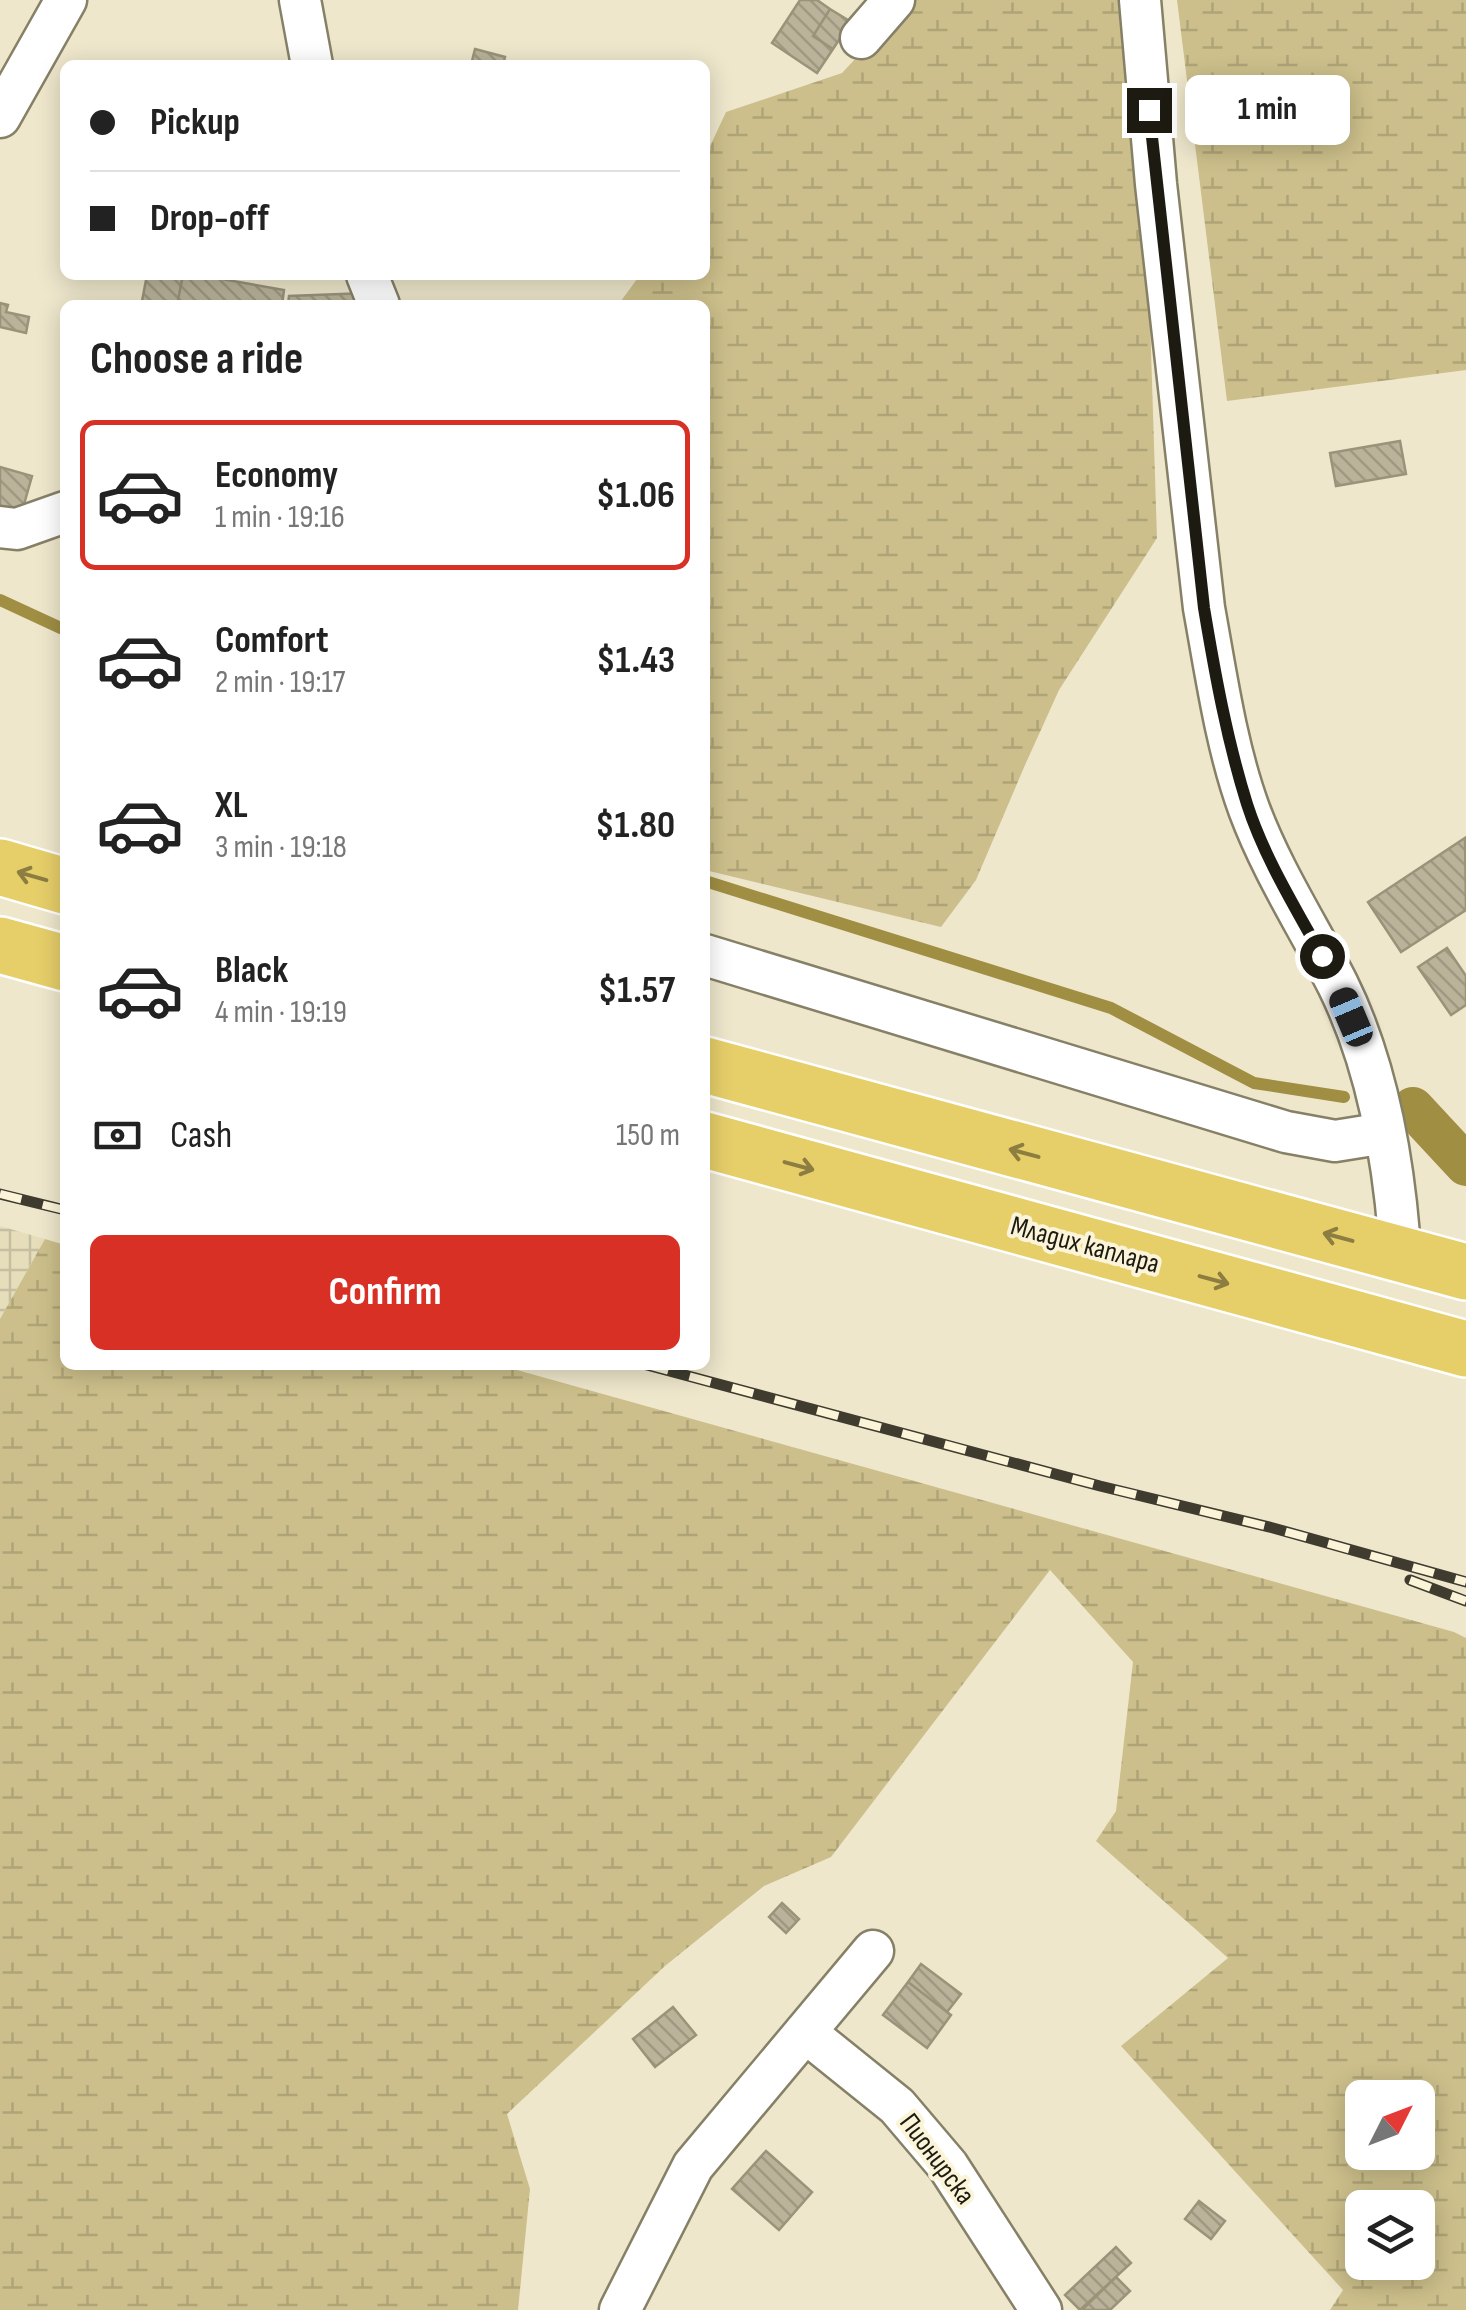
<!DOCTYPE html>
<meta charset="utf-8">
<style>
body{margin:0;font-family:"Sofia Sans Condensed",sans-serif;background:#f6f6f6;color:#222;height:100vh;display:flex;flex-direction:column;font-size:38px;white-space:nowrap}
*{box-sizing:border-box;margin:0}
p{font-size:32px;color:#767676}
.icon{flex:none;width:55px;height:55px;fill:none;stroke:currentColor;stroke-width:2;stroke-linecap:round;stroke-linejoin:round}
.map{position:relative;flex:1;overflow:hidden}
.side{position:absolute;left:60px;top:300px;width:650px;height:1070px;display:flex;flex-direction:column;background:#fff;border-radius:15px;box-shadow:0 5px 25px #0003}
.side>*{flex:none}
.hud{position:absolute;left:60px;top:60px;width:650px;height:220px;border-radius:15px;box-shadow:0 5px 25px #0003;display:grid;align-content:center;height:220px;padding:0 30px;background:#fff}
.needle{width:65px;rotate:48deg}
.controls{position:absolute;left:1345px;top:2080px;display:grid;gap:20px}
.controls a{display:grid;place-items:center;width:90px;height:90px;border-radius:15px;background:#fff;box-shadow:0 5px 25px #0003;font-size:50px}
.end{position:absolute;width:45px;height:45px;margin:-22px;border:12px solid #1d1b11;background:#fff;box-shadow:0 0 0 5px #fff}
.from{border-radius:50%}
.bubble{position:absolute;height:70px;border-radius:15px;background:#fff;box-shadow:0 5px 25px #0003;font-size:32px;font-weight:700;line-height:70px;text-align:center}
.car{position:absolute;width:30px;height:60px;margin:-30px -15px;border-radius:12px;box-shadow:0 0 8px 2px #0007;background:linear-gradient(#222 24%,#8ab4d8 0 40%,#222 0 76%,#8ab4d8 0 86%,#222 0)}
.hud b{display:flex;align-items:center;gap:35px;height:95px;font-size:38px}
.hud b+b{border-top:2px solid #e0e0e0}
.hud i{width:25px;height:25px;background:#222}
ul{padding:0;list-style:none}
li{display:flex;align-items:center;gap:30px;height:150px;margin:0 20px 15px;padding:0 10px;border:5px solid transparent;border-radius:15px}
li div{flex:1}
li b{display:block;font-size:38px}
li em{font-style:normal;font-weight:700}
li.current{border-color:#d93025}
li>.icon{width:90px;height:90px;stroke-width:1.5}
h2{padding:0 30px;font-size:45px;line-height:120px}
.pay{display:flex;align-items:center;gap:25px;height:110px;padding:0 30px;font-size:38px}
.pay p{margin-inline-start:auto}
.cta{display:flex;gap:20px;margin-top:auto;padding:20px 30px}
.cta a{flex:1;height:115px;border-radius:15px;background:#d93025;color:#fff;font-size:40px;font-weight:700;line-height:115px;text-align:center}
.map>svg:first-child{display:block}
.industrial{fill:url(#industrial-grid)}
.wetland{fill:url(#wetland-marsh);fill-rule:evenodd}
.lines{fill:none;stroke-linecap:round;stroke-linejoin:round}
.stream{stroke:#a08e43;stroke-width:12}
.canal{stroke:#a08e43;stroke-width:42}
.building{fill:url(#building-back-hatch);stroke:#999379;stroke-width:2.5}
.minor-casing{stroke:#868067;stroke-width:45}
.highway-casing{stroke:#fff;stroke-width:60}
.minor{stroke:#fff;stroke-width:40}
.highway{stroke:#e6ce69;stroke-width:55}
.rail-casing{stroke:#3f3c2f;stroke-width:11}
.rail{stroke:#fbf4d9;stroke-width:8;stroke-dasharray:22;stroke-linecap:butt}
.oneway{stroke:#8c7d41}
.route{stroke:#1d1b11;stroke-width:12}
.labels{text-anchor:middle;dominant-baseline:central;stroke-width:8;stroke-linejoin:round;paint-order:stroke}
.street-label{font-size:28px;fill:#1d1b11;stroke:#fbf4d9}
</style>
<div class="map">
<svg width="1466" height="2310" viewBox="0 0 1466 2310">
<defs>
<pattern id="industrial-grid" width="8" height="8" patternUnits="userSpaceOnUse" patternTransform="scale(2.5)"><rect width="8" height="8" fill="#e6debb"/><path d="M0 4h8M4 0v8" fill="none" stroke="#c5bea0"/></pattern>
<pattern id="wetland-marsh" width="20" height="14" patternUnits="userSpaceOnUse" patternTransform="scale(2.5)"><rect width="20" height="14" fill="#ccbf8b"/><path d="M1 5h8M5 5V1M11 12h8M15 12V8" fill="none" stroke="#afa477"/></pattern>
<pattern id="building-back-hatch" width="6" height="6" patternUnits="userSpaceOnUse" patternTransform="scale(2.5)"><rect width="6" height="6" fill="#bab399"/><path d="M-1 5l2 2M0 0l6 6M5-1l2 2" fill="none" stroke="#9f9983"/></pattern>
</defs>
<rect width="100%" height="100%" fill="#eee7cc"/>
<path class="industrial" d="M0,1226L45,1239L0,1319Z"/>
<path class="wetland" d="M910,0H1119L1147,225L1157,538L1059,690L1025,765L976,880L941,927L705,870V305H618L640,275H705V157L726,112L842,73Z
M1177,0H1466V370L1227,401Z
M45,1239L65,1245V1365H499L1454,1632L1466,1638V2310H1330L1343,2290L1121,2046L1228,1958L1096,1841L1116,1811L1133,1662L1050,1570L831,1857L764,1886L665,1966L507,2114L530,2189L518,2310H0V1319ZM1362,2098H1418V2152H1362ZM1362,2208H1418V2262H1362Z"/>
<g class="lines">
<path class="stream" d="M0,600L65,630
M705,881L1111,1008L1254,1083L1344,1097"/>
<path class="canal" d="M1413,1108L1466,1165"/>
</g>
<path class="building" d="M800,0H817L830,9L813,36L833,49L817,73L772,43Z
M830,9L851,22L833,49L813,36Z
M475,49L505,57L503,65H471Z
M147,275H183L177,305L142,301Z
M183,275H199L284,290L282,305H177Z
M366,293L367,305H288L289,296Z
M0,303L8,305L6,312L29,317L26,333L0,327Z
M1400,441L1406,474L1336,486L1330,453Z
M0,467L32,476L19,522L0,516Z
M1465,838L1466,910L1401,952L1368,902Z
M1447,948L1466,976V1005L1451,1015L1418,967Z
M782,1903L799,1919L786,1933L769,1917Z
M921,1964L961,1994L947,2012L908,1982Z
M908,1982L951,2015L927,2048L883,2015Z
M673,2007L696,2035L655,2067L633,2039Z
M766,2151L812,2192L779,2230L732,2189Z
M1199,2201L1225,2221L1211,2239L1185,2219Z
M1116,2247L1131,2263L1080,2310L1065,2295Z
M1116,2277L1130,2291L1110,2310H1082Z"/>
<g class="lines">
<defs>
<path id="minor" d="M300,0L312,65
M1140,0L1156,184L1204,608C1216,674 1226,746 1249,809C1272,871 1308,926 1338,985C1376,1062 1392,1150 1399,1235
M861,38L894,0
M0,117L66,0
M367,275L379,305
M0,527L17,529L65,512
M705,955L1286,1132L1335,1141L1385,1133
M805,2032L897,2106L948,2166L1041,2310
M620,2310L693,2166L873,1951"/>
<path id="highway" d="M0,867L65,886
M0,945L65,963
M705,1065L1466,1272
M705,1140L1466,1349"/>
</defs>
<use href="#minor" class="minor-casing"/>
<use href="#highway" class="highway-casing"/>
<use href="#minor" class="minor"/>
<use href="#highway" class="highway"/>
<defs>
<path id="rail" d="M0,1194L65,1210
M647,1365L1100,1486L1273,1528L1466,1582
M1410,1580L1466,1601"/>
</defs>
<use href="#rail" class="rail-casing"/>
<use href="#rail" class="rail"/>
</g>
<defs><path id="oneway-shaft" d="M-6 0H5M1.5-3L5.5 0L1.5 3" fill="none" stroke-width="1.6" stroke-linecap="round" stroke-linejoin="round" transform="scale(2.5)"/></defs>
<g class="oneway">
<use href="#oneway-shaft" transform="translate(32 876) rotate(-164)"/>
<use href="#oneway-shaft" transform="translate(1024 1153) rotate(-165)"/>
<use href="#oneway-shaft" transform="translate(799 1166) rotate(15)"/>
<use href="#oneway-shaft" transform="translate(1338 1237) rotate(-165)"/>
<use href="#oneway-shaft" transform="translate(1214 1280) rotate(15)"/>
</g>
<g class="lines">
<path class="route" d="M1149,110L1204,608C1215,674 1227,740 1247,804C1264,857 1295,907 1322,956"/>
</g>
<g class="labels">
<g class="street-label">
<text transform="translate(1085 1245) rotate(15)">Младих каплара</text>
<text transform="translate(937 2159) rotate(53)">Пионирска</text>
</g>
</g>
</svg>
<div class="controls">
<a><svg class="needle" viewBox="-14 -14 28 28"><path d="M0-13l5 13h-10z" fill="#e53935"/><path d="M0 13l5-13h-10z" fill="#767676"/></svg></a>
<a><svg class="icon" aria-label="layers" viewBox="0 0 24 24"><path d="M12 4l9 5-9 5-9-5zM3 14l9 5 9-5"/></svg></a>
</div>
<i class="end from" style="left:1322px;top:956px"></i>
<i class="end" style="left:1149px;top:110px"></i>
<div class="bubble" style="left:1185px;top:75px;width:165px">1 min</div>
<i class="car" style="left:1351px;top:1017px;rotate:337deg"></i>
<div class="hud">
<b><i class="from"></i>Pickup</b>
<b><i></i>Drop-off</b>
</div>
<section class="side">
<h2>Choose a ride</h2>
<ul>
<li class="current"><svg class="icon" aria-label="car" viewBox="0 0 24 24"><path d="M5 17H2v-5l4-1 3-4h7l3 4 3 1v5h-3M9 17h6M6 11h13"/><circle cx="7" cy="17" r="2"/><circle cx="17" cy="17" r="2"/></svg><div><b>Economy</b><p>1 min · 19:16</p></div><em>$1.06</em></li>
<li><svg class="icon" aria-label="car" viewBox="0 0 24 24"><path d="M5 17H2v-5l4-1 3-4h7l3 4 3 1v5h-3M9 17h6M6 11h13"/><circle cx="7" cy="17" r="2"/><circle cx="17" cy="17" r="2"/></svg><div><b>Comfort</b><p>2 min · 19:17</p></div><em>$1.43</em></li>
<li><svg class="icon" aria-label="car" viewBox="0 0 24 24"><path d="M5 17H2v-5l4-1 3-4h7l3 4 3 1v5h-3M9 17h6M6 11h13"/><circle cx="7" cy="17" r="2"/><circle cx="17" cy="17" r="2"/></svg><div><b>XL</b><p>3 min · 19:18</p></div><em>$1.80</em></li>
<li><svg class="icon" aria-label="car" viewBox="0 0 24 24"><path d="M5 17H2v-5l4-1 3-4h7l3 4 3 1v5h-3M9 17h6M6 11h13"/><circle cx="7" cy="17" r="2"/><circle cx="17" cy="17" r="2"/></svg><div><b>Black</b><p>4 min · 19:19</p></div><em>$1.57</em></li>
</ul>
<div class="pay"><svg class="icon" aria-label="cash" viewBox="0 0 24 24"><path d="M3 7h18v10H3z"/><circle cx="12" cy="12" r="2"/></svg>Cash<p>150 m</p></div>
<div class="cta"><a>Confirm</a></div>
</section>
</div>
